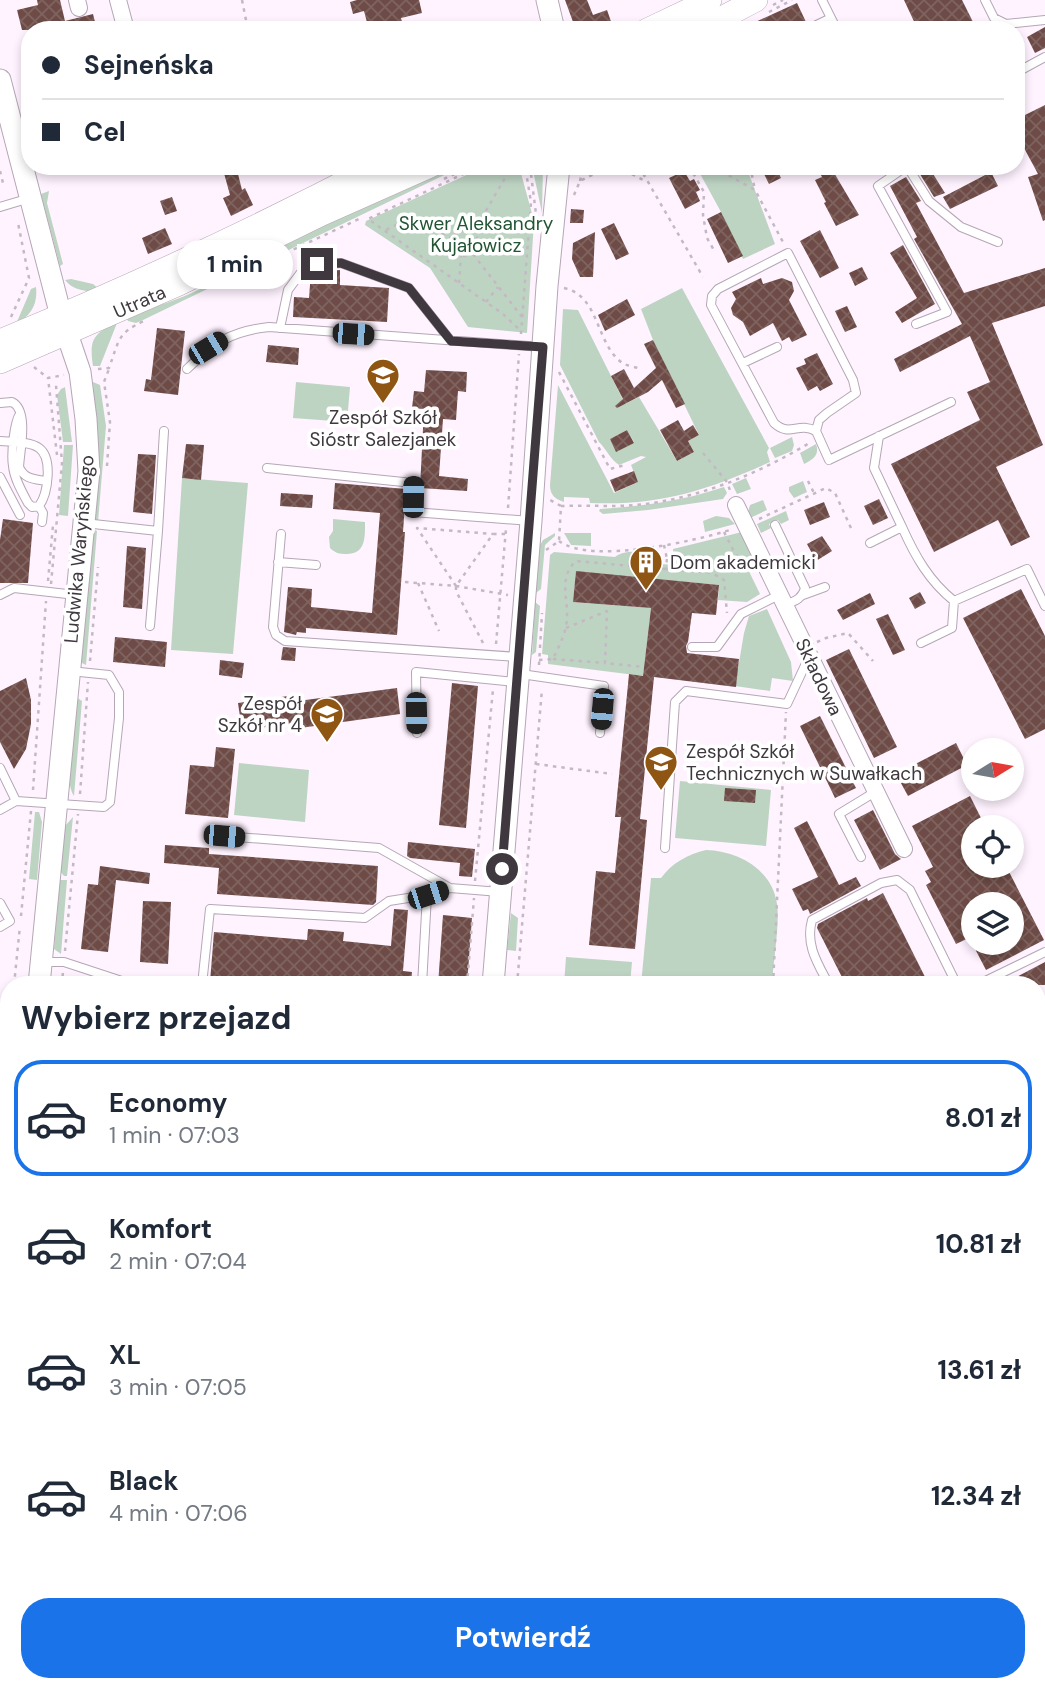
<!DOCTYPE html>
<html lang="pl">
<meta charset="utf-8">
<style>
body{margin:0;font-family:"DM Sans",sans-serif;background:#f6f6f7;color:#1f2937;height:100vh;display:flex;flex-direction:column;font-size:26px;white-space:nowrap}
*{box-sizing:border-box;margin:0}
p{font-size:23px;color:#747a83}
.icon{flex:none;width:38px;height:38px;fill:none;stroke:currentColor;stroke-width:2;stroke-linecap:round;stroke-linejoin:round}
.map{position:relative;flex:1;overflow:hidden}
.panel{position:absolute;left:0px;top:976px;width:1046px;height:716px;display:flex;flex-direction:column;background:#fff;border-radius:28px 28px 0 0;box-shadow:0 4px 10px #0003}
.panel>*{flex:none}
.hud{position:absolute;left:21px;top:21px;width:1004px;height:154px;border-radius:28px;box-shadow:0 4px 10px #0003;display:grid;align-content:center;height:154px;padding:0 21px;background:#fff}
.needle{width:46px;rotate:79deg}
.buttons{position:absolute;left:961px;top:738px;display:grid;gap:14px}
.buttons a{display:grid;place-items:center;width:63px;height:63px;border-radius:50%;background:#fff;box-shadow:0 4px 10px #0003;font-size:35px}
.end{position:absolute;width:32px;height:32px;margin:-16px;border:9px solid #3f393f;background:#fff;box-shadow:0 0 0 4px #fff}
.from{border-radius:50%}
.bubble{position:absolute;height:49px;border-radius:24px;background:#fff;box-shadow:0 4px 10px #0003;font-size:23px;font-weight:700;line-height:49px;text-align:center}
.car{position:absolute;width:21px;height:42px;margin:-21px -10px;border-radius:9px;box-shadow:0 0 5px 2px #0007;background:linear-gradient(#222 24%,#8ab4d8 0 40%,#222 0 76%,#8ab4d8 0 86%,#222 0)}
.hud b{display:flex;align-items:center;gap:24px;height:66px;font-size:26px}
.hud b+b{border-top:2px solid #e0e1e3}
.hud i{width:18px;height:18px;background:#1f2937}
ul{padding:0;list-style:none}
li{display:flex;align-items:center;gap:21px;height:116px;margin:0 14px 10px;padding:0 7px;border:4px solid transparent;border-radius:28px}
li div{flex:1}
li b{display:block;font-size:26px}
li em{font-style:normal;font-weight:700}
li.on{border-color:#1a73e8}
li>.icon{width:63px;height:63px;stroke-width:1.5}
h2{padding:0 21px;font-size:32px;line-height:84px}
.action{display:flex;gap:14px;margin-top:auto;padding:14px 21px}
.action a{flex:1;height:80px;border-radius:28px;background:#1a73e8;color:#fff;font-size:28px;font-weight:700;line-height:80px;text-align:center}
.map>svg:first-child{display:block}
.green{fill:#bed4c3;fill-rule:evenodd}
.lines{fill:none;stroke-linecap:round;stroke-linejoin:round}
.river{stroke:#89b5bd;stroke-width:24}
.building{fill:url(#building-cross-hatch)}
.service-casing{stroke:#b5a7b6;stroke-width:10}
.minor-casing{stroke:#b5a7b6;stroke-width:18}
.tertiary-casing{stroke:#b5a7b6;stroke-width:23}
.secondary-casing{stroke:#b5a7b6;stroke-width:24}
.path{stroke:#c3b9c3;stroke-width:2.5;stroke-dasharray:3.5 5;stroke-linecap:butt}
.service{stroke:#fff;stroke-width:8}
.minor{stroke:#fff;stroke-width:16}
.tertiary{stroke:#fff;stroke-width:21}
.secondary{stroke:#fff;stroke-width:23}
.route{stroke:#3f393f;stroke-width:9}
.labels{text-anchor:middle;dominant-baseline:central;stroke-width:7;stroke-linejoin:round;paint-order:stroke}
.park-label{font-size:19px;fill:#215432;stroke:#fff}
.street-label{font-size:19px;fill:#3f393f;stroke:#fff}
.poi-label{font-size:19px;fill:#3f393f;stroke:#fff;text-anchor:start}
</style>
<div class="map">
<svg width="1045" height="1691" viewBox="0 0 1045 1691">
<defs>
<pattern id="building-cross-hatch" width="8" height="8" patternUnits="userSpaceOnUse" patternTransform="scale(1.75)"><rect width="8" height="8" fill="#6e4b46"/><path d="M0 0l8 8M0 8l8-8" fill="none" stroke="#7f635f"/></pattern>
</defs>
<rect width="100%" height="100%" fill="#fff3ff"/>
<path class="green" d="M447,166H463L143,320L136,323L128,321L126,316C165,304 205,292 237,266Z
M486,166H519L534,221L527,333L468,327L430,268L365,225L366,221Z
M532,166H543L542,213Z
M698,166H746L775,244L743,259L721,212L698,170Z
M49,191L47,203L63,264L60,266L41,194Z
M71,279L93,284L98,288L92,292C81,290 72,289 65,280Z
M36,287C38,304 31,316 16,324L31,289Z
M682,288L769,448L767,452L770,462C708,490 660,506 590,503L589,498L564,497V502C555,499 550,495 550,485L558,385L614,493L638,482L631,465L646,457L641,456L619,465C610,459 607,450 599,442L560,365L563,309L578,310L625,404L639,397L677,461L694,452L688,441L699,435L653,340L641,309ZM627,430L634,442L617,451L610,439Z
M117,323L100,366H93C89,340 93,333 117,323Z
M93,382L100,385L106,426L98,522L93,520L97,447Z
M296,382L350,387L347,422L293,418Z
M65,387L72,442H63L57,395L61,389Z
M792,437L794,445L792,451L775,458L770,448Z
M816,444C820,455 813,460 804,464L800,453Z
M64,445H73L68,516L59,515Z
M182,478L248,483L233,654L171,650Z
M746,478L751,489L737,494L732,484Z
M803,481L807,492L794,498L789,491V487Z
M724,487L727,493L723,499L648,510L603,514L599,511L600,509C643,506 683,501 724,487Z
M763,500L767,510L748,519L747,516L750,505Z
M786,511L789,520L781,524L778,520L769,524L771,528L761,533L757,524Z
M716,516L729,518L735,524L705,532L703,521Z
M333,519L365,522C365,537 366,554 347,554C339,554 335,553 330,548L329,537L333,531Z
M95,530L97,531L86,665L80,662L92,532Z
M742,532L754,558L745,563L760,594L747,602L718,600L719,585L576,572L573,602L651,608L643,676L548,664V655L542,654L550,555L554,552L615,557C625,548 654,551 663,562L661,564L674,565L673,549Z
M555,533V536L545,545L541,589L536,593L540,545L543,540Z
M564,533H591V546L571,545Z
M535,602L540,606L536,652L532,655Z
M767,609L791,662L793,681L772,678L770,691L735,686L744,633L749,616Z
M76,697L82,701L74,796C62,778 74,720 76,697Z
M239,763L309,770L305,822L234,815Z
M680,781L771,790L766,846L675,838Z
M35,812H39L42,822L37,880L29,879Z
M73,817L67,876H64L60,871L65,826Z
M706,850C738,851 772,869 777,904C780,923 773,964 772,985H641L651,878H661C672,863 688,854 706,850Z
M60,880H67L61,954L54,949Z
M511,913L518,918L516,951L507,950Z
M566,957L632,962L630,985H564Z
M628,1684H660L661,1685L649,1691H632Z
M874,1684H919L923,1691H881Z"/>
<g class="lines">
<path class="river" d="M0,1532L9,1541
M169,1684L170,1691"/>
</g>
<path class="building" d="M37,0H60L65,21L93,14L97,30H22L17,10L38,5Z
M357,0H419L422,13L401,18L404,30H369L364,11L353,14L350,2Z
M565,0H587L593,15L607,10L614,30H576Z
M904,0H962L977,30H949L945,21L927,30H918Z
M797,3L806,22L789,30H738Z
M1045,27V48L1035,53L1027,37Z
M1045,105V220L1043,221L1028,177L1038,174L1017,135V119Z
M222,166H236L242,190L245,188L253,205L231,216L223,198L230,195Z
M770,166H775L781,178L769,184L762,170Z
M816,166H830L859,215L836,226L824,203L826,202L815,180L822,177Z
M915,166H928L945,193L934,197Z
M684,171L690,181L694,179L700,190L696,192L700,201L685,209L669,178Z
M991,172L998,186L950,209L943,197Z
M906,177L921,201L916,203L964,293L1045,268V306L992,323L1043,445L996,467L1030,537L1011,546L998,520L934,552L891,464L980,420L967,392L990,382L970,336L900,372L894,359L962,324L914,239L917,237L890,186Z
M172,197L177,211L165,215L160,201Z
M571,209L584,210L583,223H570Z
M721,212L743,256L728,263L707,219Z
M614,223L629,254L616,260L601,229Z
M165,228L172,244L148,254L142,238Z
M820,230L839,268L820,278L800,241Z
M595,232L593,277H580L572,259L573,243Z
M903,245L935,304L902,323L895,312L917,298L890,253Z
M862,267L868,279L855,286L849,273Z
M340,270V285L389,288L387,322L293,317L294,297L309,298L311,272Z
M761,278L763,284L782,278L792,282L794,291L789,300L807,335L792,342L789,337L782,341L773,323L750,336L743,322L733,315L731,308L736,299L732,292Z
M627,299L635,315L605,331L598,315Z
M847,306L857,327L845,332L835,311Z
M157,328L185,331L178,395L144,391L146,379L151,380Z
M653,340L685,404L676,408L662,380L648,392L617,408L615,406L623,399L611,376L624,369L634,388L656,368L644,344Z
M268,345L299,348L298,365L266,362Z
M817,353L833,384L820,391L817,386L808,391L796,368L806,364L804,359Z
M426,370L467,372L466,392L458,391L456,420L443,419L439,476L468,479L467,491L420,488L424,409L412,408L414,391L424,392Z
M678,420L684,431L693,425L699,435L688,441L694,452L677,461L660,430Z
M627,430L634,443L616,452L610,439Z
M186,444L204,445L201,480L182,478Z
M138,454L156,455L152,514L133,512Z
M634,471L638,482L615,492L610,480Z
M335,483L406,489L403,532H405L397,635L306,628V633L297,632L296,635L284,632L288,587L312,589L311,607L372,613L380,513L333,509Z
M281,493L313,495L312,508L280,506Z
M879,499L888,518L873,525L864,506Z
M824,502L830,517L810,525L804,510Z
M3,519L33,523L28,583H0V540Z
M822,536L832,551L816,561L807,544Z
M127,546L146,548L142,609L123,607Z
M576,571L719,585L716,615L692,613L688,642L686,646L687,653L739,659L736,687L654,677L640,819L647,820L635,949L589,945L596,871L615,873L621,817H615L629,674L643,676L651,608L573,602Z
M1021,589L1045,636V729L1025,739L963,618Z
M920,592L926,603L915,609L909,598Z
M870,593L875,604L843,620L837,610Z
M888,614L905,650L893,655L876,619Z
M115,637L167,642L165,667L113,662Z
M283,647L296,648L295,661L281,660Z
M849,649L897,747L874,758L826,660Z
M220,660L244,663L242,678L219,675Z
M26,678L31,700V724L26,749L14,769L0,742V691Z
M452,683L478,686L466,828L439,825Z
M397,688L400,714L293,729L292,723L242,731L238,703L288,696L290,702Z
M820,716L856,788L835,798L800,726Z
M956,743L967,765L908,796L896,774Z
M216,747L235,749L228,818L185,814L190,765L214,767Z
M725,788L756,790L755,803L724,801Z
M970,796L986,828H973V866H1006L1044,940L986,970L972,943H1012V905H973V936L956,944L926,885L931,882L925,871L933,867L912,826Z
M873,810L895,854L901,859L880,870L854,820Z
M807,821L839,885L856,877L861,886L810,914L808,909L803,911L792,889L818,877L794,828Z
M408,842L475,849L472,877L459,876L460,863L410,858L407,856Z
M165,845L209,848V854L378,866L376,902L373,905L217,894L219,868L164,863Z
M100,866L150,873L149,884L116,880L108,952L81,949L88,884L98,885Z
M883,893L929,985H846L817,928L818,924L867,898L868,901Z
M143,901L171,902L168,964L140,962Z
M394,909L408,910L403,971L412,972L411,985H253L210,982L214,932L307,940L308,929L344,932L343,941L391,946Z
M443,915L472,918L467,985H438Z
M1045,962V985H1001Z"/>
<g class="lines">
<defs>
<path id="service" d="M822,0L837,30
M985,0L994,18L1006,24L1045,20
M806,30L831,18
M1021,70L1045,57
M907,166L878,186L947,312L916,324
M907,166L929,201L961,227L998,242
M0,207L30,198
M280,328L288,290L305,267L317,264L341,263L409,288L451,341
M743,363L777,347
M187,369C214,343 231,331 269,327L542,347
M0,403L12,402C29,410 20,450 19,467C24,479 34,479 46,481
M816,431C797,421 791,438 774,423L711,305L712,296L718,289L788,253L853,380L856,393L827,413L819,420L816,431L829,460L951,402
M0,441C11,442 30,441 39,448C53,458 48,494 39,506L32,507L28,503C22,492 14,478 13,466C11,455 14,422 20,414
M267,468L413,483V512L531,521
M0,477L20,515
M39,506L43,513L42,522
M84,523L158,531L150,626
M775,525L805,588C802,599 795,601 785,605
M902,527C915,556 929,581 954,601L1027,569L1045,606
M158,531L164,431
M281,534L273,627L276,635L285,641L519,657
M870,543L902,527L874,468L879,436
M278,562L316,565
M0,595L14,588L76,595
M803,595L825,587
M921,643L952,628L954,601
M692,647H717L741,614L779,595
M521,674L604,686L600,733
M417,733L416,672L515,682
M0,768L16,801
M0,810L16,801L104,807L110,802L119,718V692L109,675L70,671
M224,836L379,848L450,888L500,892
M665,848L675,702L686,691L787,704L809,657
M861,857L839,814L875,792
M0,903L10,921L0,927
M43,962H64L134,985
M202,985L210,909L365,918L389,901L427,895
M422,985L427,895L450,888
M829,985C818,964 805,945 812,920L881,883L897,880L910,890L957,985
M977,985L1045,952
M1038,1026L1045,1022
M1038,1125L1045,1129
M607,1684L611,1691
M735,1684L739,1691
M861,1684L866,1691
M372,1691V1685"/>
<path id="minor" d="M77,0L79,8
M118,0L126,30
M736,505L904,849
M0,1058L9,1062"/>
<path id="tertiary" d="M547,0L554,30
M0,80L61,316L80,372L86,419L89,471L39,985
M493,985L531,521L547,286L559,166
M1038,1422L1045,1418
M236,1684L241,1691
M437,1691L438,1684
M534,1691L547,1684"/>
<g id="secondary">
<path d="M647,30L710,0"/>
<path d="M699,30L756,0"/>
<path d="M0,341C128,288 253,230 376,166"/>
<path id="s1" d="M0,362L179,284L322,214L430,166"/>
</g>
</defs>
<use href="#service" class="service-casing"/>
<use href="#minor" class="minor-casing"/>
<use href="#tertiary" class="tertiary-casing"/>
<use href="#secondary" class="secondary-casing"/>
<path class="path" d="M242,0L248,30
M773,5L783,0
M769,12L792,0
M622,30L630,25
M480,166L368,219L503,314L521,331
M530,166L536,214
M617,166L645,181
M640,166L644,175L703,277
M689,166L704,192L703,215L707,238L715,252
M705,166L726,174L755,190L784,244
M750,166L755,190
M0,171L3,183L0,184
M444,179L471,166
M580,181L583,166
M574,195L580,181L610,166
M452 243a13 13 0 1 1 26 0a13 13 0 1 1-26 0Z
M386,230C415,213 426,226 453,239
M473,233L512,166
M286,253L359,219
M473,254L522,317
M459,283L461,256
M564,288C601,296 595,346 624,364C629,366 636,367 640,369
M486,302L498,287
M11,317L29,278L18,223
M521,334L531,202L525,166
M34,367L48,378
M98,369L109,368C119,341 117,333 144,321
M559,372L610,469L625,465
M703,453L727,482L731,493
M57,455L48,378L64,375
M107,466L110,422L104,382L109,369
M808,481L814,493
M561,506C586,505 611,507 636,505C698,499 758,474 811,442
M508,508L519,354
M759,519L826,488L835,493L851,528
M724,532L741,565
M559,541C591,565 696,541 733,529
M664,545L667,559L746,565
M546,550L559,541L561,506L550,500
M667,559L666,569L712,573L724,580L727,613
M48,581L53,525
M405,582L456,586L508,595
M418,583L439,631
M51,584L62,463L56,385
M456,586L417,528L493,534
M566,628L607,611L605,663L644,667
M817,642L826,638L848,633L873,661
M483,643L456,591V586L493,534H505
M496,644L506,529
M553,659L605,663
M539,660L553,659C558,648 564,637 566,626C571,604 556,579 576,561L666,569
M90,661L98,567
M539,665L542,613
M536,764L612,774
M33,790L46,601
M80,794L88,682
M475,881L493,689
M21,916L31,811
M65,951L78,814
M14,985L20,926
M62,985L63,971
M467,985L474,898
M517,985L542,689
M773,985L786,712
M8,1045L9,1037
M6,1076L7,1138L9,1150
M1038,1594L1045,1589
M211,1684L216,1691
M508,1691L518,1687
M575,1691L589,1684
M800,1691L810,1684"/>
<use href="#service" class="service"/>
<use href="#minor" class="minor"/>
<use href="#tertiary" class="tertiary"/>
<use href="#secondary" class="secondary"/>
</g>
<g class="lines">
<path class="route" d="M317,264L341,263L409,288L451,341L543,347L502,869"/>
</g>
<defs>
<symbol id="school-pin" viewBox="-11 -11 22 30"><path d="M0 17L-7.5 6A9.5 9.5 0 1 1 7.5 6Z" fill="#8f5512" stroke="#fff"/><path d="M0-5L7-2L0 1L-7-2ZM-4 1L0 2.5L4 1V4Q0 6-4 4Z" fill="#fff"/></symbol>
<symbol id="building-pin" viewBox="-11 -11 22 30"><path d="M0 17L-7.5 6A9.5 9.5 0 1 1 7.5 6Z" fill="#8f5512" stroke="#fff"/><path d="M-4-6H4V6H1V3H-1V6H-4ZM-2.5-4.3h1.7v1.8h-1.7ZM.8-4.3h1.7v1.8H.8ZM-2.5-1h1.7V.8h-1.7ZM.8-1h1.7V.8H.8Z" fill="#fff"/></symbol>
</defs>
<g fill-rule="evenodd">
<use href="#school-pin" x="364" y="356" width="38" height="52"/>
<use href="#building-pin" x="627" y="543" width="38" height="52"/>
<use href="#school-pin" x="308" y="695" width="38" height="52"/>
<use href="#school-pin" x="642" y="743" width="38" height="52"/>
</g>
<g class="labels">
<g class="park-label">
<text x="476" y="223">Skwer Aleksandry<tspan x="476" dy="22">Kujałowicz</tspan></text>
</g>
<g class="street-label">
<text stroke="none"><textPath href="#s1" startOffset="152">Utrata</textPath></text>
<text transform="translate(79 549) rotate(-85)">Ludwika Waryńskiego</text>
<text transform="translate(819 677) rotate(64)">Składowa</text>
</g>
<g class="poi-label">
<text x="383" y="417" text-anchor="middle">Zespół Szkół<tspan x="383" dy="22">Sióstr Salezjanek</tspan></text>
<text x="670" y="562">Dom akademicki</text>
<text x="302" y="703" text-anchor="end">Zespół<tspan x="302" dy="22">Szkół nr 4</tspan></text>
<text x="686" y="751">Zespół Szkół<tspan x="686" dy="22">Technicznych w Suwałkach</tspan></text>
</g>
</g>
</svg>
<div class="buttons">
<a><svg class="needle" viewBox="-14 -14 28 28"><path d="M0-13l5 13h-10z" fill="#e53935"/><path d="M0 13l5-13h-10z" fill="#747a83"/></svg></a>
<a><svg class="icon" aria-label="locate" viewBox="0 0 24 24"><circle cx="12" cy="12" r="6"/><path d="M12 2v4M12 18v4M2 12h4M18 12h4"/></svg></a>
<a><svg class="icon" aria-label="layers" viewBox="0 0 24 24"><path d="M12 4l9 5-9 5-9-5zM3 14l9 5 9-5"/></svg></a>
</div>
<i class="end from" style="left:502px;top:869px"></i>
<i class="end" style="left:317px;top:264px"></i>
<div class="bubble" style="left:177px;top:240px;width:116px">1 min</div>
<i class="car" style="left:353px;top:334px;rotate:94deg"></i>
<i class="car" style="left:208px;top:348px;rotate:59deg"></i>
<i class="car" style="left:413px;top:497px;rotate:1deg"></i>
<i class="car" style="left:602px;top:709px;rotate:185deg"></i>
<i class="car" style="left:416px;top:713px;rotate:179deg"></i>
<i class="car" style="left:224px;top:836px;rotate:95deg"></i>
<i class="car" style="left:428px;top:895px;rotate:72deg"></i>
<div class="hud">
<b><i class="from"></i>Sejneńska</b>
<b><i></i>Cel</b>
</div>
<section class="panel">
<h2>Wybierz przejazd</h2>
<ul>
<li class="on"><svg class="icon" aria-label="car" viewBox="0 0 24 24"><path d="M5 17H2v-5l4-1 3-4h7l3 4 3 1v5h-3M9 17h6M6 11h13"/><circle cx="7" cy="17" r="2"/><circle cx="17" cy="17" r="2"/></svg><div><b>Economy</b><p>1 min · 07:03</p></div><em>8.01 zł</em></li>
<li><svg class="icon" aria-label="car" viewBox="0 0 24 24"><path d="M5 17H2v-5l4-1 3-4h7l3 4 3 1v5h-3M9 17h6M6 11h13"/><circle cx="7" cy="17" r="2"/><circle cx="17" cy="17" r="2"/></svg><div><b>Komfort</b><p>2 min · 07:04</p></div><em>10.81 zł</em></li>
<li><svg class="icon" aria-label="car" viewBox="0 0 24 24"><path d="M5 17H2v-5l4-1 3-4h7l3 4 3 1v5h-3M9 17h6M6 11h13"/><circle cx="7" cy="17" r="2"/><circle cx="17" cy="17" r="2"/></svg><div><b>XL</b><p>3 min · 07:05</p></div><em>13.61 zł</em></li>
<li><svg class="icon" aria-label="car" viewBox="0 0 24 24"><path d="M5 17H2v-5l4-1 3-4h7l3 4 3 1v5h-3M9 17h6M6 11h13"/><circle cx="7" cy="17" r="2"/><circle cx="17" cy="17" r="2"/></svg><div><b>Black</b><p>4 min · 07:06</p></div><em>12.34 zł</em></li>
</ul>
<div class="action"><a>Potwierdź</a></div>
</section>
</div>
